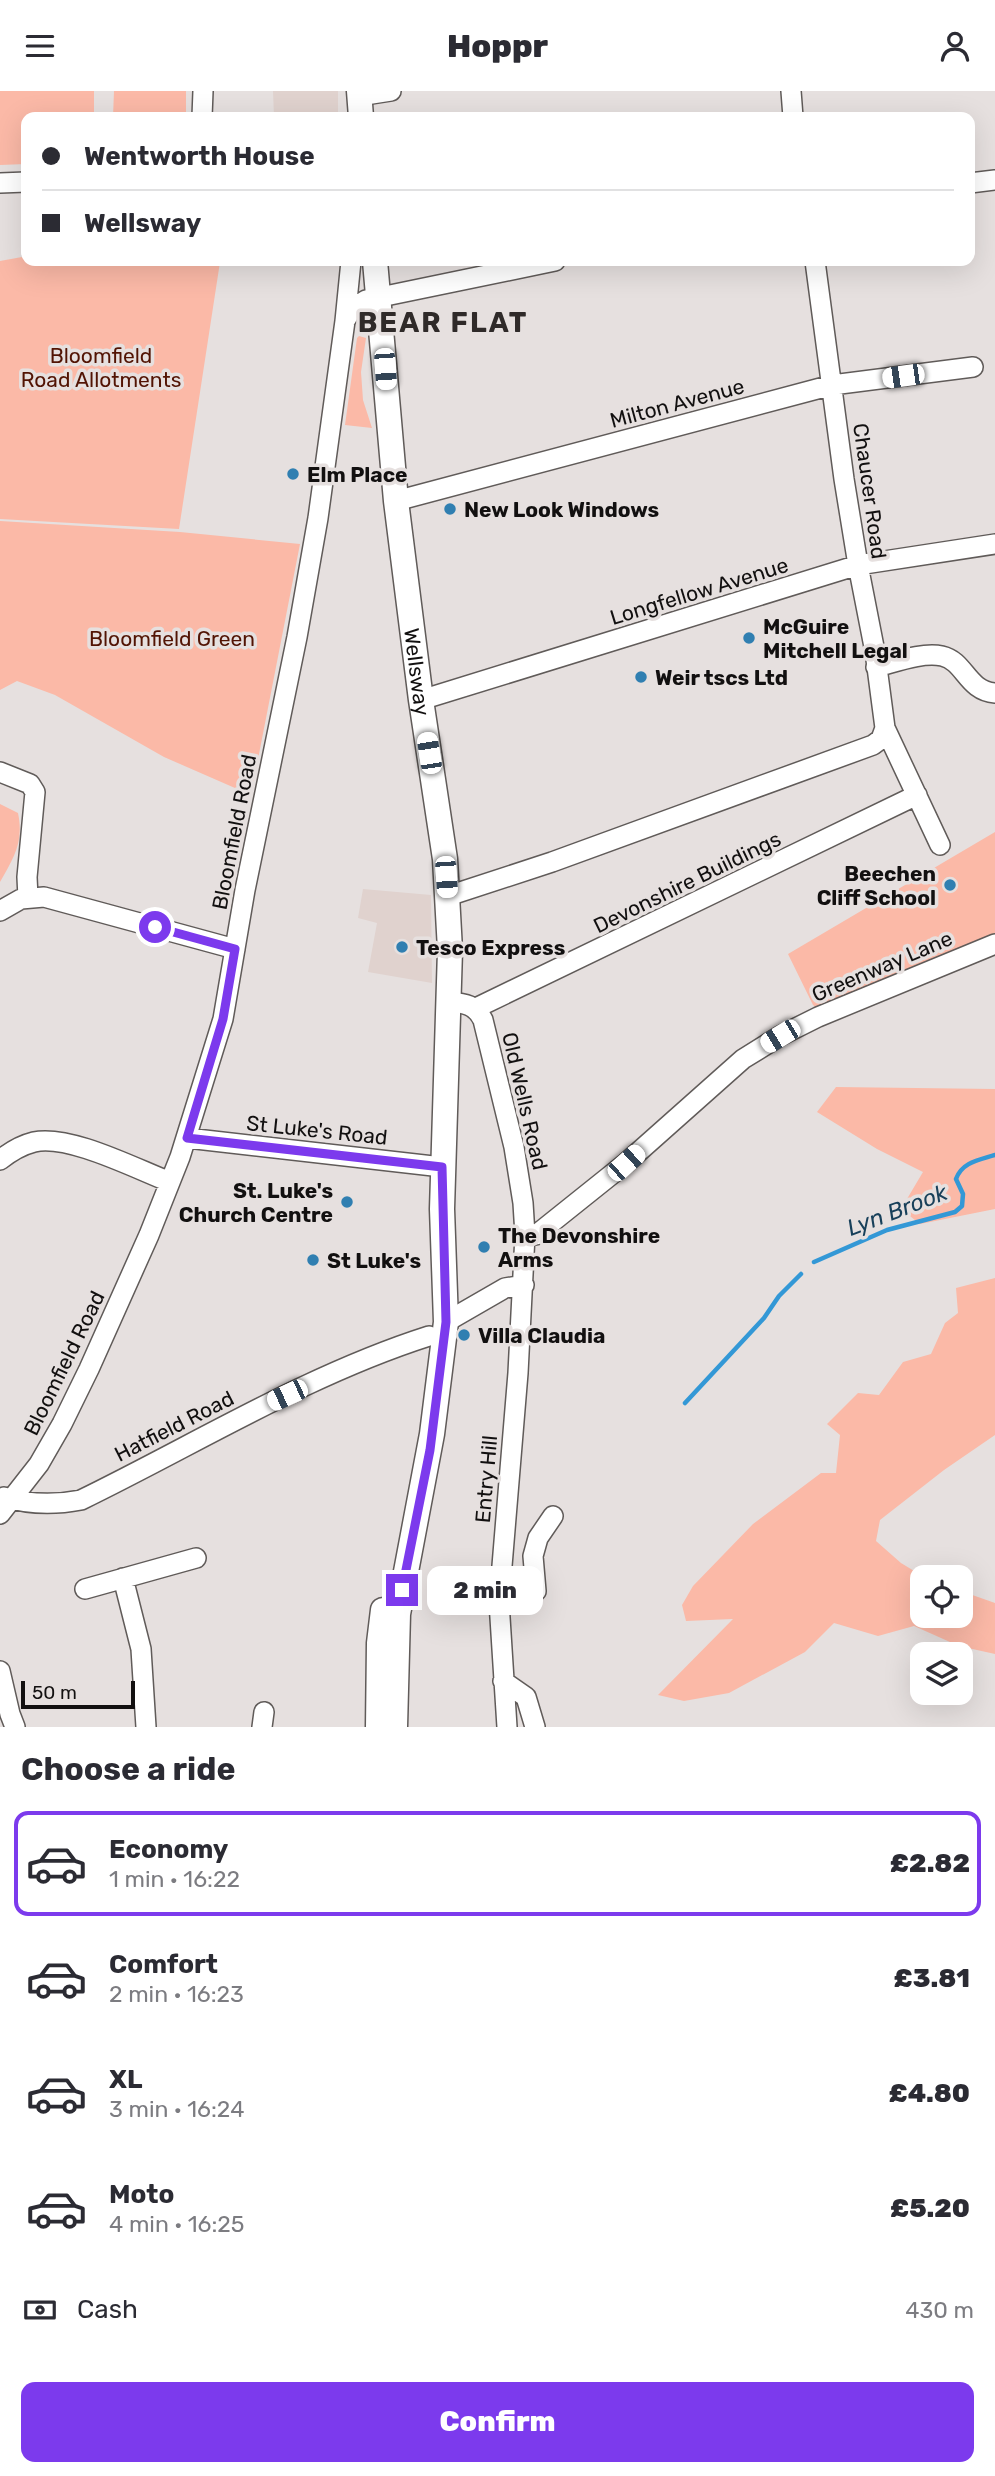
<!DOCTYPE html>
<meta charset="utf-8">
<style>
body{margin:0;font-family:Rubik,sans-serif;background:#f7f7f7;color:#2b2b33;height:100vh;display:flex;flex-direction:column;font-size:26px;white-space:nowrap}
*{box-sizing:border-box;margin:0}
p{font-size:23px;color:#7c7c81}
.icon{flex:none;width:38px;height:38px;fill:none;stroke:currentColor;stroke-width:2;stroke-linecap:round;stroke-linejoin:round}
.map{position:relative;height:1636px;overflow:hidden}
.drawer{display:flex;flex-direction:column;background:#fff;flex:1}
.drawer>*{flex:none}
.top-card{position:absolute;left:21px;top:21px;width:954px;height:154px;border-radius:14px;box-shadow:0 7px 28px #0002;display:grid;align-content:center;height:154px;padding:0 21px;background:#fff}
.controls{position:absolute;left:910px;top:1474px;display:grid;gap:14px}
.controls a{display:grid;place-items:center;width:63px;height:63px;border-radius:14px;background:#fff;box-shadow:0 7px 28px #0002;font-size:35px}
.scale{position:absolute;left:21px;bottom:18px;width:114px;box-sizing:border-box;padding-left:7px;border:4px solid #121010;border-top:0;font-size:19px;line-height:24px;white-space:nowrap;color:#121010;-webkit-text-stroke:5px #e6e0df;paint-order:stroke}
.end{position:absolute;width:32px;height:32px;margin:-16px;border:9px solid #7c3aed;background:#fff;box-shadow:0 0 0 4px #fff}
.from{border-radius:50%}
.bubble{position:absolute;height:49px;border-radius:14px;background:#fff;box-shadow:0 7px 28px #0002;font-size:23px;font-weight:800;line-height:49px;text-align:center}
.car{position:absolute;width:21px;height:42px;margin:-21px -10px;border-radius:9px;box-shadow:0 0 5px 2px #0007;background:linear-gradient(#fff 24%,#345 0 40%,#fff 0 76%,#345 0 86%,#fff 0)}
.top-card b{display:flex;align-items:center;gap:24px;height:66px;font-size:26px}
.top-card b+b{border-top:2px solid #e1e1e2}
.top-card i{width:18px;height:18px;background:#2b2b33}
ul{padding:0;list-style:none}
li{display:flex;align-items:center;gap:21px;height:105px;margin:0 14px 10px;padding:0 7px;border:4px solid transparent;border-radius:14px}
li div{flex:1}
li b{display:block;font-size:26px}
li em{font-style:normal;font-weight:800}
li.on{border-color:#7c3aed}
li>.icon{width:63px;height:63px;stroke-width:1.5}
h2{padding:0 21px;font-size:32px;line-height:84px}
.pay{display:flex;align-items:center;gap:18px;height:77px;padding:0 21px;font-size:26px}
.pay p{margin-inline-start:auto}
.cta{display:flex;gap:14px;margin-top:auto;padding:14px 21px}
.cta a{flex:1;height:80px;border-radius:14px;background:#7c3aed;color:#fff;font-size:28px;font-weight:800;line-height:80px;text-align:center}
header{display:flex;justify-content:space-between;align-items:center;height:91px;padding:0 21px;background:#fff;font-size:32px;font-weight:800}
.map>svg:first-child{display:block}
.built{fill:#e0d2ce}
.green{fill:#fbb9a7}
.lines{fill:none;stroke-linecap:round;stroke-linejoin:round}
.stream{stroke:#3398d6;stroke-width:4.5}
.minor-casing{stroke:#605b59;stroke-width:22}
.major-casing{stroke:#605b59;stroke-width:27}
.minor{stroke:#fff;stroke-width:19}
.major{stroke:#fff;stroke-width:24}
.route{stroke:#7c3aed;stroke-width:9}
.poi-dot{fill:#307fb1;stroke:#e6e0df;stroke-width:2.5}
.labels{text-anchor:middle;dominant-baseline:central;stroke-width:7;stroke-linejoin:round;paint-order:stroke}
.park-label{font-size:21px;fill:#521404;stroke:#e6e0df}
.street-label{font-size:21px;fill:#121010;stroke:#e6e0df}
.poi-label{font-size:21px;font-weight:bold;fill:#121010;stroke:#e6e0df;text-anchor:start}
.water-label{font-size:23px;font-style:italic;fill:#18405a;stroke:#e6e0df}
.district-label{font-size:28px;font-weight:bold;letter-spacing:2px;fill:#2f2a29;stroke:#e6e0df}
</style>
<header><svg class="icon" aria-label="menu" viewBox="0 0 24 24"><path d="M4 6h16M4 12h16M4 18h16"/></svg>Hoppr<svg class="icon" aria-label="person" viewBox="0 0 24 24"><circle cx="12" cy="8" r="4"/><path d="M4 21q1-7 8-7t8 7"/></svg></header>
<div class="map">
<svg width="995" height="1636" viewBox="0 0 995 1636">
<rect width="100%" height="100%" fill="#e6e0df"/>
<path class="built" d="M273,0H338V26H274Z
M363,798L431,804L432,892L368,881L377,832L358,827Z"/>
<path class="green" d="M0,0H94V26H26V73L0,74Z
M114,0H186V26H113Z
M22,166H26V170L220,171L179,438L0,428V170Z
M359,245L366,247L361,281L363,309L372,337L345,334L357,247Z
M0,430L180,441L300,453L251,704L164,666L55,604L17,590L0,599Z
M0,713L18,722C24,751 14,766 0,791Z
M995,741V848L823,921L813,914L788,863Z
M836,996L995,998V1118L920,1133L901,1118L923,1081L877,1058L817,1021Z
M995,1187V1344L944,1379L880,1429L876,1450L901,1472L924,1486H922V1524H961V1500L995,1512V1563L959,1555L914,1535L878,1545L834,1532L805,1561L729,1602L684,1610L658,1604L733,1528L686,1530L682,1514L693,1495L753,1433L821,1382H836L840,1344L827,1333L858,1302L879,1304L903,1271L931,1263L945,1232L958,1222L956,1197Z"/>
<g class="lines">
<path class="stream" d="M814,1171L887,1139L955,1121L962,1115L963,1103L956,1088C962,1071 979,1069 995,1064
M685,1312L764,1227L779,1205L801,1183"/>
<defs>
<path id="minor" d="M791,0L793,26
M359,5L391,0
M202,26L203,0
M0,92L26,91
M970,92L995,89
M815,170L844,388L858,474L875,561L885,637L940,754
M345,230L352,218L366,209L555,170
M396,410L832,294L973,276
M876,576C896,571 922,561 942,565C965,570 967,600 995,602
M421,609L858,474L995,453
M0,681L30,693L35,701L27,786L28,807
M448,805L552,771L873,654L881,648L885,637
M0,820L21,808L44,806L235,858
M449,911C465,912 476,914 483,929L514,1056L523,1112L525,1144L518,1282L499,1511L507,1636
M476,917L917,704
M187,1047L442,1076
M0,1069C10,1061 22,1054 34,1051C69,1043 136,1078 170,1091
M525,1144H536L626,1072L743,968L780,945L818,926L995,853
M446,1231L505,1197L524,1194
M4,1406C30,1414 55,1414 81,1409C196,1353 307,1284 429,1245
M0,1423L39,1373L62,1333L89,1278L149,1144L180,1066L223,928L245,799L297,546L318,427L345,230L351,170
M123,1487L141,1558L146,1636
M85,1498L196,1467
M499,1511L527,1508L536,1500L533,1465L538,1447L553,1425
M0,1580L10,1623L15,1636
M503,1590L526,1606L535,1636
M262,1636L264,1621"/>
<g id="major">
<path d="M359,0L361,26"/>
<path id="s1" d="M375,170L396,410L421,609L445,768L450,859L442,1118L446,1231L432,1343L398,1523L395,1636"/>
<path d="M378,1636L379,1552L383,1519"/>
</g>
</defs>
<use href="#minor" class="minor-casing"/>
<use href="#major" class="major-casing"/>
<use href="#minor" class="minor"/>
<use href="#major" class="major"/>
</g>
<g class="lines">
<path class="route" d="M155,836L235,858L223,928L187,1047L442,1076L446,1231L430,1359L402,1499"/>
</g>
<g class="poi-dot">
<circle cx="293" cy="383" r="7"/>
<circle cx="450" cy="418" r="7"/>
<circle cx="749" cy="547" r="7"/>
<circle cx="641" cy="586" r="7"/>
<circle cx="950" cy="794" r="7"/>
<circle cx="402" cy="856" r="7"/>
<circle cx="347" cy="1111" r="7"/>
<circle cx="484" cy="1156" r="7"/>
<circle cx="313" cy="1169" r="7"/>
<circle cx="464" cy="1244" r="7"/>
</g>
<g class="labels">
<g class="park-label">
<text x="101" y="264">Bloomfield<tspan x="101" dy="24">Road Allotments</tspan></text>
<text x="172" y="547">Bloomfield Green</text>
</g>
<g class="street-label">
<text transform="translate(677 312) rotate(-15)">Milton Avenue</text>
<text transform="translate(870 400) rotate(82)">Chaucer Road</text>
<text transform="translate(699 500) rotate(-17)">Longfellow Avenue</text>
<text stroke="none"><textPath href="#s1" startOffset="413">Wellsway</textPath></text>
<text transform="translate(234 741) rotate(-79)">Bloomfield Road</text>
<text transform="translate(687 791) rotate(-26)">Devonshire Buildings</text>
<text transform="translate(882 875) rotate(-23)">Greenway Lane</text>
<text transform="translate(525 1010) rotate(77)">Old Wells Road</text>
<text transform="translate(317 1039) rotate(6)">St Luke's Road</text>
<text transform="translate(64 1272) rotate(-64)">Bloomfield Road</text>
<text transform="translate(174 1335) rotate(-27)">Hatfield Road</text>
<text transform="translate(486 1388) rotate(-85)">Entry Hill</text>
</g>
<g class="poi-label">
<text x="307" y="383">Elm Place</text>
<text x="464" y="418">New Look Windows</text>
<text x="763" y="535">McGuire<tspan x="763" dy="24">Mitchell Legal</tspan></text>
<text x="655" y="586">Weir tscs Ltd</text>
<text x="936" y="782" text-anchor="end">Beechen<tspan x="936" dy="24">Cliff School</tspan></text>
<text x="416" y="856">Tesco Express</text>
<text x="333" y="1099" text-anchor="end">St. Luke's<tspan x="333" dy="24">Church Centre</tspan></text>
<text x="498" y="1144">The Devonshire<tspan x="498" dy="24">Arms</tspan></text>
<text x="327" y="1169">St Luke's</text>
<text x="478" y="1244">Villa Claudia</text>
</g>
<g class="water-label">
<text transform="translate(897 1119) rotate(-21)">Lyn Brook</text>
</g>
<g class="district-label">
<text x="443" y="231">BEAR FLAT</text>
</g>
</g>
</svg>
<div class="controls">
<a><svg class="icon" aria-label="locate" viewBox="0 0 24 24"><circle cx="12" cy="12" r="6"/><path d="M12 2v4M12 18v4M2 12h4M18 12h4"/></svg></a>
<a><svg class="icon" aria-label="layers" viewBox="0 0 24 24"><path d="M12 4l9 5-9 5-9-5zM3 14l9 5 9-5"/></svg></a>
</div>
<div class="scale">50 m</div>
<i class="end from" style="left:155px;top:836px"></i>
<i class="end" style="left:402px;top:1499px"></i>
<div class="bubble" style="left:427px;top:1475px;width:116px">2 min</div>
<i class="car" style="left:385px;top:278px;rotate:176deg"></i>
<i class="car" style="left:903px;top:285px;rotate:262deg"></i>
<i class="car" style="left:429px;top:662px;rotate:351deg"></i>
<i class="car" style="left:446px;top:786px;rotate:176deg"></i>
<i class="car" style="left:780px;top:945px;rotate:239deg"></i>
<i class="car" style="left:626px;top:1072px;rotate:48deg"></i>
<i class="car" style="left:287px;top:1304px;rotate:245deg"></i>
<div class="top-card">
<b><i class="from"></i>Wentworth House</b>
<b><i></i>Wellsway</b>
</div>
</div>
<section class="drawer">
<h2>Choose a ride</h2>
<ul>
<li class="on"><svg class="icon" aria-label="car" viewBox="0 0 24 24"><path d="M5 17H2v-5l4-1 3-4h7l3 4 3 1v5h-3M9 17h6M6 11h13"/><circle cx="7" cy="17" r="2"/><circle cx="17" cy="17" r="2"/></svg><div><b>Economy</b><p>1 min · 16:22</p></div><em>£2.82</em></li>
<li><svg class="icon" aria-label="car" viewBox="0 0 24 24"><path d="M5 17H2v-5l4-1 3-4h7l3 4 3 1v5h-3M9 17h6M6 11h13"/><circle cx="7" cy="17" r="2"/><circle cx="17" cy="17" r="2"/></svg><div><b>Comfort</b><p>2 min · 16:23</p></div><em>£3.81</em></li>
<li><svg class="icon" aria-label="car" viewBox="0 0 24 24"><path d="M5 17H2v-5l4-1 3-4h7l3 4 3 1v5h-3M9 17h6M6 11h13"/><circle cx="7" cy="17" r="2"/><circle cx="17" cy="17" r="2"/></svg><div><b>XL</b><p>3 min · 16:24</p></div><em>£4.80</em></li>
<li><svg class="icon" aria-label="car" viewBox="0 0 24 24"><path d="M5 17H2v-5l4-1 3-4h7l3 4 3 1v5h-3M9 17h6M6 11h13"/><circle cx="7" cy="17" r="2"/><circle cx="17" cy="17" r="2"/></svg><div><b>Moto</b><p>4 min · 16:25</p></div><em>£5.20</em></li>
</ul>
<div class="pay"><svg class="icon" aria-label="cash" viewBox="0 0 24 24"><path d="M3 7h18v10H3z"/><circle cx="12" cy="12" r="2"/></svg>Cash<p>430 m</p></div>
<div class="cta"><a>Confirm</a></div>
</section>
